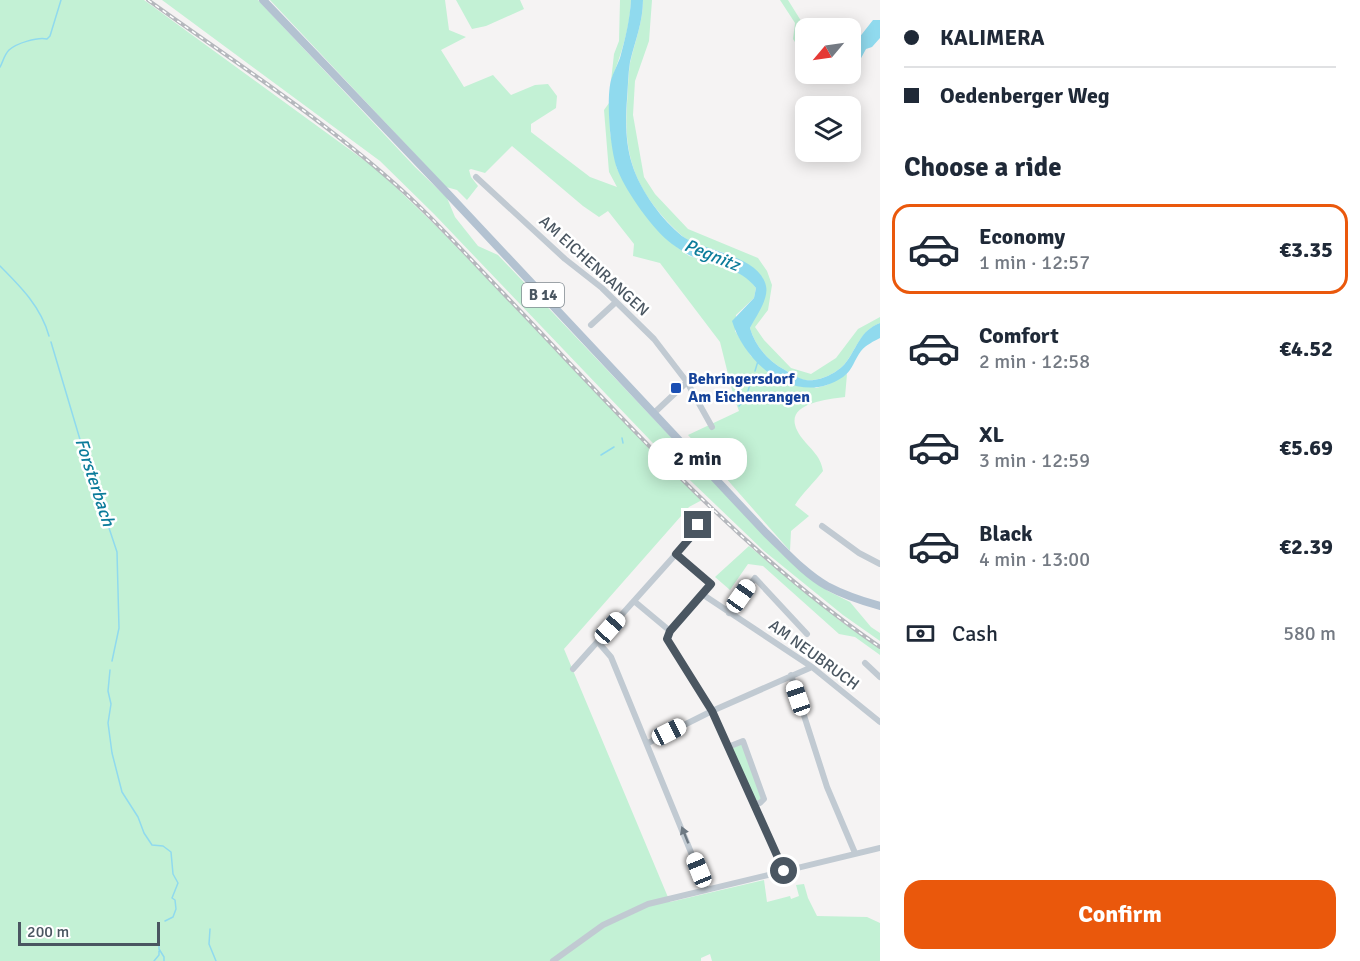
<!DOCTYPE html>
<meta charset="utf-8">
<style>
body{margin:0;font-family:Signika,sans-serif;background:#f2f2f3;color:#1f2937;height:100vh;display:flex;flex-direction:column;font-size:22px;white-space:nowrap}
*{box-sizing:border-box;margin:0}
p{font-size:20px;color:#747a83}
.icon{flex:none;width:33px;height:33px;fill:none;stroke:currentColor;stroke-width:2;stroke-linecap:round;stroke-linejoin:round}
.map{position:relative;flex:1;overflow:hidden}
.sheet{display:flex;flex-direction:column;background:#fff;width:480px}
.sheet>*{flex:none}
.hud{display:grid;align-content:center;height:132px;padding:0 24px;background:#fff}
.needle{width:39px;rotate:241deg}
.fabs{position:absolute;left:795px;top:18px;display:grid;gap:12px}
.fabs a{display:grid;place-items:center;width:66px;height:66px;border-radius:12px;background:#fff;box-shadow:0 3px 15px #0003;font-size:30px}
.scale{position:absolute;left:18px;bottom:15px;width:142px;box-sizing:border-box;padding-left:6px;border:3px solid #4a5661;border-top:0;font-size:16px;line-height:21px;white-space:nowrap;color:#4a5661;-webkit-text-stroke:4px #fff;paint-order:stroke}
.end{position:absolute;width:27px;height:27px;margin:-14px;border:8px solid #4a5661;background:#fff;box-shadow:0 0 0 3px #fff}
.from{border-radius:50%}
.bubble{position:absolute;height:42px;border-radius:18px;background:#fff;box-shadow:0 3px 15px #0003;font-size:20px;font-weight:800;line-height:42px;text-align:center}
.car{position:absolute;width:18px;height:36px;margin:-18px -9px;border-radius:8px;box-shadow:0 0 4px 2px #0007;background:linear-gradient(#fff 24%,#345 0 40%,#fff 0 76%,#345 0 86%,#fff 0)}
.hud b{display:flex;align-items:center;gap:21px;height:57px;font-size:22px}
.hud b+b{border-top:2px solid #e0e1e3}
.hud i{width:15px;height:15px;background:#1f2937}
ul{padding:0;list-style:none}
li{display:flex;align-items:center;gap:18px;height:90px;margin:0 12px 9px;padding:0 12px;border:3px solid transparent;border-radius:18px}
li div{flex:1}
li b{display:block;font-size:22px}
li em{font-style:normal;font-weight:800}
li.on{border-color:#ea580c}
li>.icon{width:54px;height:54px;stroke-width:1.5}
h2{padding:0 24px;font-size:27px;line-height:72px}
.pay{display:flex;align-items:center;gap:15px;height:66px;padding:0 24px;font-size:22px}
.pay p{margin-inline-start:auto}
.action{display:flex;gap:12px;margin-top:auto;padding:12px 24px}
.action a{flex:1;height:69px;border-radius:18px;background:#ea580c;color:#fff;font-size:24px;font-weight:800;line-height:69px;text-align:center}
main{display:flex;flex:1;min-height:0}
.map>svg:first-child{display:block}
.green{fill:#c3f1d5}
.water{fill:#90daee}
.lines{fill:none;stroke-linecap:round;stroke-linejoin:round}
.stream{stroke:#90daee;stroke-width:1.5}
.minor{stroke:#c1cad2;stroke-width:6}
.major{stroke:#b3c2d1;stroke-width:8}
.rail-casing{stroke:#b5b8bd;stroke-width:4}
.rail{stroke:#fff;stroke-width:1.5;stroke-dasharray:4.5;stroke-linecap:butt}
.oneway{fill:#6e7983}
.route{stroke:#4a5661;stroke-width:8}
.transit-dot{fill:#1a4fb4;stroke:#fff;stroke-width:2}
.labels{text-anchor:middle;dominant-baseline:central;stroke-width:5;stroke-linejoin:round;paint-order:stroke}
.shield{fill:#fff;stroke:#808990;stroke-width:1.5}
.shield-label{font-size:15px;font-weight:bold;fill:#4a5661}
.street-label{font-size:16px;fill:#4a5661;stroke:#fff}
.transit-label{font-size:16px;font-weight:bold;fill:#164399;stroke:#fff;text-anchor:start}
.water-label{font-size:18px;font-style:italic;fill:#0c7c9b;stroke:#fff}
</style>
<main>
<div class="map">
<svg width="880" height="961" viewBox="0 0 880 961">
<rect width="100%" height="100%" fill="#f5f3f3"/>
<path class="green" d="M0,0H144L379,171L438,228L702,500L689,507L564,649L670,902L764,880L767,902L790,896L791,899L799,896L796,885L804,884L808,898L817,916L867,917L880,923V961H712L710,954L701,958V961H0Z
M162,0H258L415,167L447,198L455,217L478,246L498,255L782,554L828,591L850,602L871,627L880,633V641L843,615L764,551L671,462L434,214L380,161Z
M270,0H445L449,30L466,37L441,50L464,87L493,75L511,95L535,85L548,84L557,96L556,108L531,124V132L590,177L617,187L609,172L604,110L609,103L610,132L617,169L669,241L689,256L732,269L749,279L756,288L754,298L736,315L735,331L751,356L816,388L827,385L847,374L845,397C819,400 773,406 806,443C814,452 821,458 823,471C814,483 803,492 795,505L809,516L791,531L790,551L688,435L739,411L734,398L720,342L660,263L633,256L634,244L608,211L599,217L583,206L512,146L485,173L471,169L469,170L471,177L478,186L467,200L457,190L446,187Z
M456,0H520L524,9L486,26L472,29Z
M620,0H631C630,28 621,55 611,81L614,54L619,41Z
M643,0H652L649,41L635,81L633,115L644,177L655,194L688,229L758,258L767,271L772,285L768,310L755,327L764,340L791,368L811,374L836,358L858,329L880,317V323C861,331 857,347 847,361C839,373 816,384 801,379C796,377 790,373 785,370C768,361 755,346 750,328L765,296C758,287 743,262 734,257C717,248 695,248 680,234C638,194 623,161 627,104C628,90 628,76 630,63C635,41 643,22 643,0Z
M780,0H788L803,24L805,52L799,48L793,39L795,23Z
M749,546L839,620L880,648V655L855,637L839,634L763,566L748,564L730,590L715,577Z
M742,744L762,797L760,801L755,800L731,748Z"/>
<path class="water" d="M631,0H643C643,22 635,41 630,62C628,74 628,87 627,99C624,142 628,170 654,206C661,216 673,229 682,236C705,252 759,255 766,286C769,299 756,316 750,328C755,346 768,361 785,370C790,373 796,377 802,379C816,384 839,373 847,361C858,346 860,331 880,323V338C874,341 866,345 861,351C854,360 853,370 843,377C798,408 745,365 732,321L754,298L756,288C740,267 714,266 691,256C685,253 678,248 672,244C653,230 627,193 618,171C610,152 606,99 611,80C613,73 617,66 620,58C625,40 630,19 631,0Z
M873,20H880V38L872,47L866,49L860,60L851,67V48Z"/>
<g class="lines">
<path class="stream" d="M0,67C3,62 4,55 9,50C17,43 37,37 47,39L50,36L61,0
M0,266C21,287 41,307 49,336
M51,342L84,453L100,487L103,510L117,552L119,628L112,661
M755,371L758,361
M739,406L746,398L752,377
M622,438L623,443
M601,455L614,447
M110,670L108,691L111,704L108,723L112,753L122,792L138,817L144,833L152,845L163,846L171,852L173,874L178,883L172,898L175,900L176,909L173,917L165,921
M159,925V949L164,957V961
M210,929L209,944L216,961
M154,961L159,955V951"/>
<path class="minor" d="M476,177L565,259L602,288L654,339L687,382L712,427
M591,325L616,302
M654,413L687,382
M822,526L859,553L880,564
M676,554L711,584L670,631L667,639L712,711L784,871
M702,594L812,667L880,722
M634,601L670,631
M729,613L755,578L807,634
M598,642L611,657L706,889
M865,663L880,677
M573,669L676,554L695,532L698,525
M791,675L827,787L855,853
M648,743L712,711L812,667
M728,747L743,741L764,799L760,803L754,804
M553,961L603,925L648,904L880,848"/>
<path class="major" d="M263,0L450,196L766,533C785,551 804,573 827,586C844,595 862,601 880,606"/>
<defs>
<path id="rail" d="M148,0C234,62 325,120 404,192C439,224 471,260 504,294C623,418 737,549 880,647"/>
</defs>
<use href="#rail" class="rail-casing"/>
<use href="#rail" class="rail"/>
</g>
<defs><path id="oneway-solid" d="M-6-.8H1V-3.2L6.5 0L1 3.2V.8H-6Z" transform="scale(1.5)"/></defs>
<use class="oneway" href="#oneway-solid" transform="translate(685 835) rotate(-112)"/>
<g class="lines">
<path class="route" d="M698,525L695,532L676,554L711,584L670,631L667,639L712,711L784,871"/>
</g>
<rect class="transit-dot" x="670" y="382" width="12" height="12" rx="3"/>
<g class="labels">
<rect class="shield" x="522" y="283" width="42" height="24" rx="4.5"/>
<g class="shield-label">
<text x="543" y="295">B 14</text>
</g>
<g class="street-label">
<text transform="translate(594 266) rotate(42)">AM EICHENRANGEN</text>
<text transform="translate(814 655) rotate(36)">AM NEUBRUCH</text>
</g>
<g class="transit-label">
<text x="688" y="379">Behringersdorf<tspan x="688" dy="18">Am Eichenrangen</tspan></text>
</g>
<g class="water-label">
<text transform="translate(712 255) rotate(22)">Pegnitz</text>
<text transform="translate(95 482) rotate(72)">Forsterbach</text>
</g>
</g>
</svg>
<div class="fabs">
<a><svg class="needle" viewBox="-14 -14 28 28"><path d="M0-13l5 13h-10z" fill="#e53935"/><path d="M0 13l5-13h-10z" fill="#747a83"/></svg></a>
<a><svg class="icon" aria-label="layers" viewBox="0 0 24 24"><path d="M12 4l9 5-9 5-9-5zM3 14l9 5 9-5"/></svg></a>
</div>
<div class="scale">200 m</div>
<i class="end from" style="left:784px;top:871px"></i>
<i class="end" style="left:698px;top:525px"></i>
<div class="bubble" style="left:648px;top:438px;width:99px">2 min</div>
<i class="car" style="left:741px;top:596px;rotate:35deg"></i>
<i class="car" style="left:610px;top:628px;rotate:42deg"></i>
<i class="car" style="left:798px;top:698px;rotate:341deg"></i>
<i class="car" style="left:669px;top:732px;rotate:63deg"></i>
<i class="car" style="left:699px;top:870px;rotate:338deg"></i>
</div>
<section class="sheet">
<div class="hud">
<b><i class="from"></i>KALIMERA</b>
<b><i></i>Oedenberger Weg</b>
</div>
<h2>Choose a ride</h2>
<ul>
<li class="on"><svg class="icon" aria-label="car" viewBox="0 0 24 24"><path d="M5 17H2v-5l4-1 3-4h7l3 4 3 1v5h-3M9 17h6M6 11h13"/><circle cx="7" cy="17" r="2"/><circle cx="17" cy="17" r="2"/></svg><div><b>Economy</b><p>1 min · 12:57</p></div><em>€3.35</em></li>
<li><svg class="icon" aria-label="car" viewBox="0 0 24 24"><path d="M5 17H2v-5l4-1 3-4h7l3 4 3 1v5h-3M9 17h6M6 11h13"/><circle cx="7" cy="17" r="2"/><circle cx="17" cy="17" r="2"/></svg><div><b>Comfort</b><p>2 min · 12:58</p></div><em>€4.52</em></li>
<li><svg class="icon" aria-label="car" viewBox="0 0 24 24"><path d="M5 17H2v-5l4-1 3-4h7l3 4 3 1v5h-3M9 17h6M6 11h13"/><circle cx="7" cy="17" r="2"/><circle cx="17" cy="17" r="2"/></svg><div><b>XL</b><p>3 min · 12:59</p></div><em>€5.69</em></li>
<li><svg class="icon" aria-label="car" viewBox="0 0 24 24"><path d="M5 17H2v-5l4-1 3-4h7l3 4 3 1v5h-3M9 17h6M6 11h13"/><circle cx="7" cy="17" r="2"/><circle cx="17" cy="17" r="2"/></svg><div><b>Black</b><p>4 min · 13:00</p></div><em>€2.39</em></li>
</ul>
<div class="pay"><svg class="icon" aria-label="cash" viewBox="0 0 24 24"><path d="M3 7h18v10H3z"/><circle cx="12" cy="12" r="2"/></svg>Cash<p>580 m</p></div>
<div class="action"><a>Confirm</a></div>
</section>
</main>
